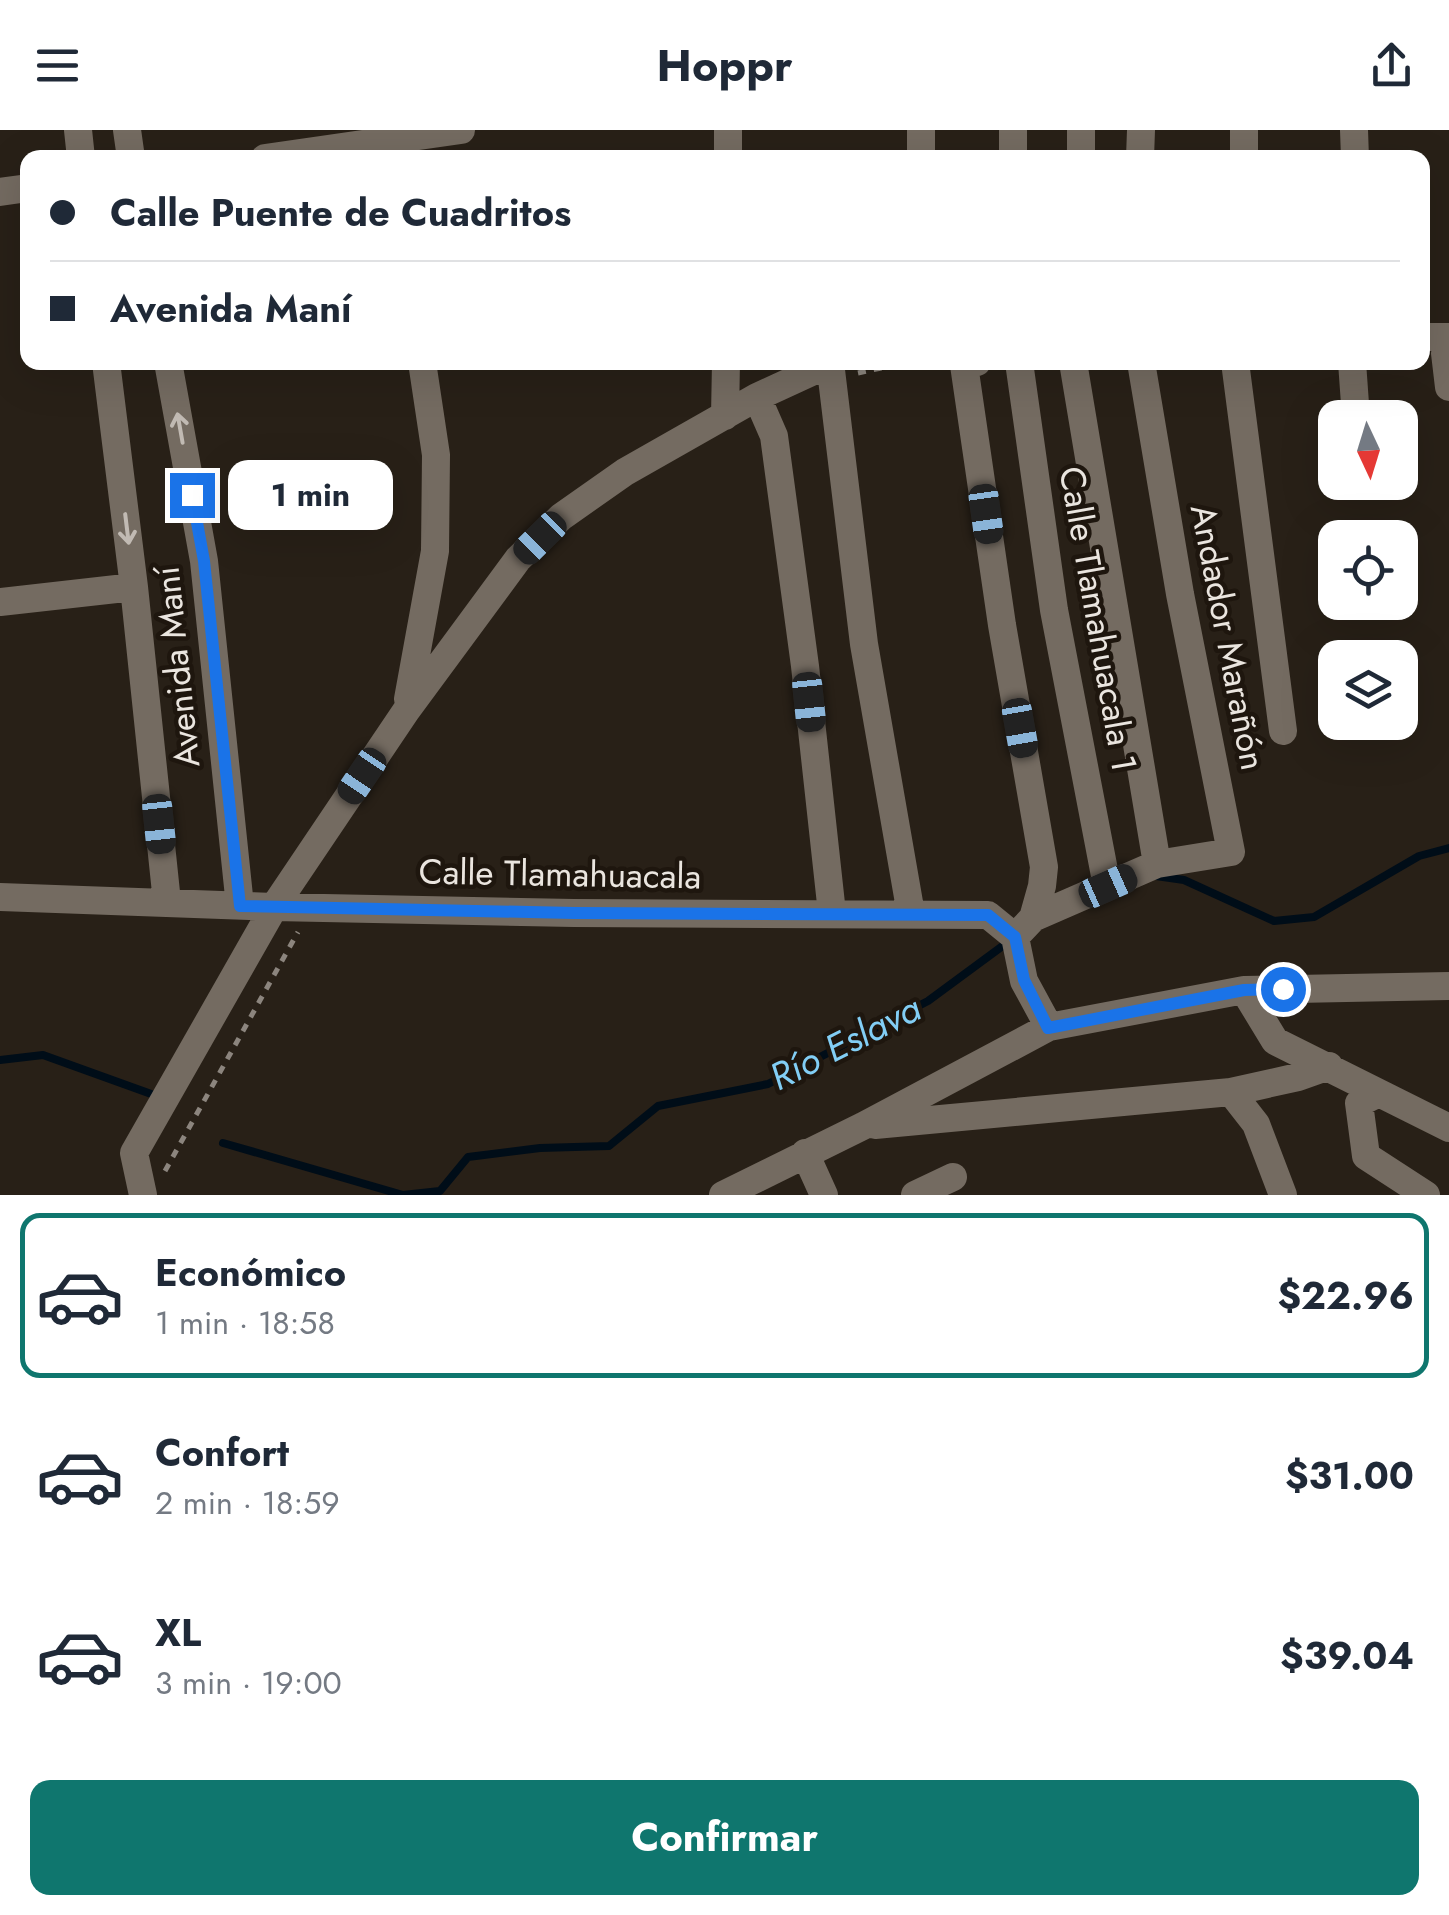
<!DOCTYPE html>
<html lang="es">
<meta charset="utf-8">
<style>
body{margin:0;font-family:Jost,sans-serif;background:#f6f6f7;color:#1f2937;height:100vh;display:flex;flex-direction:column;font-size:38px;white-space:nowrap}
*{box-sizing:border-box;margin:0}
p{font-size:32px;color:#747a83}
.icon{flex:none;width:55px;height:55px;fill:none;stroke:currentColor;stroke-width:2;stroke-linecap:round;stroke-linejoin:round}
.map{position:relative;height:1065px;overflow:hidden}
.side{display:flex;flex-direction:column;background:#fff;flex:1}
.side>*{flex:none}
.guide{position:absolute;left:20px;top:20px;width:1410px;height:220px;border-radius:20px;box-shadow:0 10px 40px #0002;display:grid;align-content:center;height:220px;padding:0 30px;background:#fff}
.needle{width:65px;rotate:176deg}
.fabs{position:absolute;left:1318px;top:270px;display:grid;gap:20px}
.fabs a{display:grid;place-items:center;width:100px;height:100px;border-radius:20px;background:#fff;box-shadow:0 10px 40px #0002;font-size:50px}
.end{position:absolute;width:45px;height:45px;margin:-22px;border:12px solid #1a73e8;background:#fff;box-shadow:0 0 0 5px #fff}
.from{border-radius:50%}
.bubble{position:absolute;height:70px;border-radius:20px;background:#fff;box-shadow:0 10px 40px #0002;font-size:32px;font-weight:700;line-height:70px;text-align:center}
.car{position:absolute;width:30px;height:60px;margin:-30px -15px;border-radius:12px;box-shadow:0 0 8px 2px #0007;background:linear-gradient(#222 24%,#8ab4d8 0 40%,#222 0 76%,#8ab4d8 0 86%,#222 0)}
.guide b{display:flex;align-items:center;gap:35px;height:95px;font-size:38px}
.guide b+b{border-top:2px solid #e0e1e3}
.guide i{width:25px;height:25px;background:#1f2937}
ul{padding:18px 0 0;list-style:none}
li{display:flex;align-items:center;gap:30px;height:165px;margin:0 20px 15px;padding:0 10px;border:5px solid transparent;border-radius:20px}
li div{flex:1}
li b{display:block;font-size:38px}
li em{font-style:normal;font-weight:700}
li.selected{border-color:#0f766e}
li>.icon{width:90px;height:90px;stroke-width:1.5}
.action{display:flex;gap:20px;margin-top:auto;padding:20px 30px}
.action a{flex:1;height:115px;border-radius:20px;background:#0f766e;color:#fff;font-size:40px;font-weight:700;line-height:115px;text-align:center}
header{display:flex;justify-content:space-between;align-items:center;height:130px;padding:0 30px;background:#fff;font-size:45px;font-weight:700}
.map>svg:first-child{display:block}
.lines{fill:none;stroke-linecap:round;stroke-linejoin:round}
.stream{stroke:#000d18;stroke-width:8}
.path{stroke:#8c857e;stroke-width:5;stroke-dasharray:8 8;stroke-linecap:butt}
.minor{stroke:#746b61;stroke-width:28}
.oneway{stroke:#c1bab3}
.route{stroke:#1a73e8;stroke-width:12}
.labels{text-anchor:middle;dominant-baseline:central;stroke-width:9;stroke-linejoin:round;paint-order:stroke}
.street-label{font-size:35px;fill:#eae5df;stroke:#1e160e}
.water-label{font-size:38px;font-style:italic;fill:#82cef5;stroke:#1e160e}
</style>
<header><svg class="icon" aria-label="menu" viewBox="0 0 24 24"><path d="M4 6h16M4 12h16M4 18h16"/></svg>Hoppr<svg class="icon" aria-label="share" viewBox="0 0 24 24"><path d="M12 15V3M7 8l5-5 5 5M5 13v7h14v-7"/></svg></header>
<div class="map">
<svg width="1449" height="1065" viewBox="0 0 1449 1065">
<rect width="100%" height="100%" fill="#282017"/>
<g class="lines">
<path class="stream" d="M1156,746L1184,750L1274,791L1314,787L1419,726L1449,718
M0,930L43,925L154,965
M223,1013L403,1065L440,1061L468,1027L540,1018L609,1016L658,976L768,954L928,871L1008,812"/>
<path class="path" d="M858,243L909,232
M165,1041L298,802"/>
<path class="minor" d="M78,0L81,28
M127,0L131,28
M921,0V28
M1013,0V28
M1081,0V28
M1244,0V28
M1354,0L1355,28
M265,28L461,0
M728,28V0
M1140,28L1141,0
M0,62L28,58
M1422,207H1449
M1445,223L1449,257
M106,232L134,457L167,772
M168,232L204,431L240,776
M830,232L864,514L911,784
M977,232L964,235L1002,495L1044,737L1042,756L1033,788
M1019,232L1054,480L1107,756
M1073,232L1157,734
M1235,232L1283,601
M1352,232L1356,288
M757,267L774,306L805,536L832,783
M725,286L726,232
M0,472L134,457
M408,569L435,421L436,325L422,232
M0,767L274,777L574,783L988,785L1015,807L1024,851L1049,897
M1015,807L1033,788L1157,734L1231,722L1180,464L1141,232
M1244,860L1275,911L1449,998
M1231,962L1256,994L1283,1065
M1377,964L1359,973L1366,1026L1426,1065
M875,995L1231,962L1298,947L1329,936
M805,1023L824,1065
M143,1065L134,1023L274,777L406,581L518,429L561,387L625,342L757,267L833,232
M723,1065L863,996L1049,897L1244,860L1449,856
M915,1065L953,1047"/>
</g>
<defs><path id="oneway-shaft" d="M-6 0H5M1.5-3L5.5 0L1.5 3" fill="none" stroke-width="1.6" stroke-linecap="round" stroke-linejoin="round" transform="scale(2.5)"/></defs>
<g class="oneway">
<use href="#oneway-shaft" transform="translate(180 298) rotate(-100)"/>
<use href="#oneway-shaft" transform="translate(127 399) rotate(83)"/>
</g>
<g class="lines">
<path class="route" d="M192,365L204,431L240,776L574,783L988,785L1015,807L1024,850L1048,898L1244,860L1283,859"/>
</g>
<g class="labels">
<g class="street-label">
<text transform="translate(1098 489) rotate(80)">Calle Tlamahuacala 1</text>
<text transform="translate(1228 507) rotate(79)">Andador Marañón</text>
<text transform="translate(177 537) rotate(-96)">Avenida Maní</text>
<text transform="translate(560 744) rotate(1)">Calle Tlamahuacala</text>
</g>
<g class="water-label">
<text transform="translate(845 912) rotate(-27)">Río Eslava</text>
</g>
</g>
</svg>
<div class="fabs">
<a><svg class="needle" viewBox="-14 -14 28 28"><path d="M0-13l5 13h-10z" fill="#e53935"/><path d="M0 13l5-13h-10z" fill="#747a83"/></svg></a>
<a><svg class="icon" aria-label="locate" viewBox="0 0 24 24"><circle cx="12" cy="12" r="6"/><path d="M12 2v4M12 18v4M2 12h4M18 12h4"/></svg></a>
<a><svg class="icon" aria-label="layers" viewBox="0 0 24 24"><path d="M12 4l9 5-9 5-9-5zM3 14l9 5 9-5"/></svg></a>
</div>
<i class="end from" style="left:1283px;top:859px"></i>
<i class="end" style="left:192px;top:365px"></i>
<div class="bubble" style="left:228px;top:330px;width:165px">1 min</div>
<i class="car" style="left:986px;top:384px;rotate:172deg"></i>
<i class="car" style="left:540px;top:408px;rotate:225deg"></i>
<i class="car" style="left:809px;top:572px;rotate:174deg"></i>
<i class="car" style="left:1020px;top:598px;rotate:170deg"></i>
<i class="car" style="left:362px;top:646px;rotate:214deg"></i>
<i class="car" style="left:159px;top:694px;rotate:174deg"></i>
<i class="car" style="left:1108px;top:756px;rotate:66deg"></i>
<div class="guide">
<b><i class="from"></i>Calle Puente de Cuadritos</b>
<b><i></i>Avenida Maní</b>
</div>
</div>
<section class="side">
<ul>
<li class="selected"><svg class="icon" aria-label="car" viewBox="0 0 24 24"><path d="M5 17H2v-5l4-1 3-4h7l3 4 3 1v5h-3M9 17h6M6 11h13"/><circle cx="7" cy="17" r="2"/><circle cx="17" cy="17" r="2"/></svg><div><b>Económico</b><p>1 min · 18:58</p></div><em>$22.96</em></li>
<li><svg class="icon" aria-label="car" viewBox="0 0 24 24"><path d="M5 17H2v-5l4-1 3-4h7l3 4 3 1v5h-3M9 17h6M6 11h13"/><circle cx="7" cy="17" r="2"/><circle cx="17" cy="17" r="2"/></svg><div><b>Confort</b><p>2 min · 18:59</p></div><em>$31.00</em></li>
<li><svg class="icon" aria-label="car" viewBox="0 0 24 24"><path d="M5 17H2v-5l4-1 3-4h7l3 4 3 1v5h-3M9 17h6M6 11h13"/><circle cx="7" cy="17" r="2"/><circle cx="17" cy="17" r="2"/></svg><div><b>XL</b><p>3 min · 19:00</p></div><em>$39.04</em></li>
</ul>
<div class="action"><a>Confirmar</a></div>
</section>
